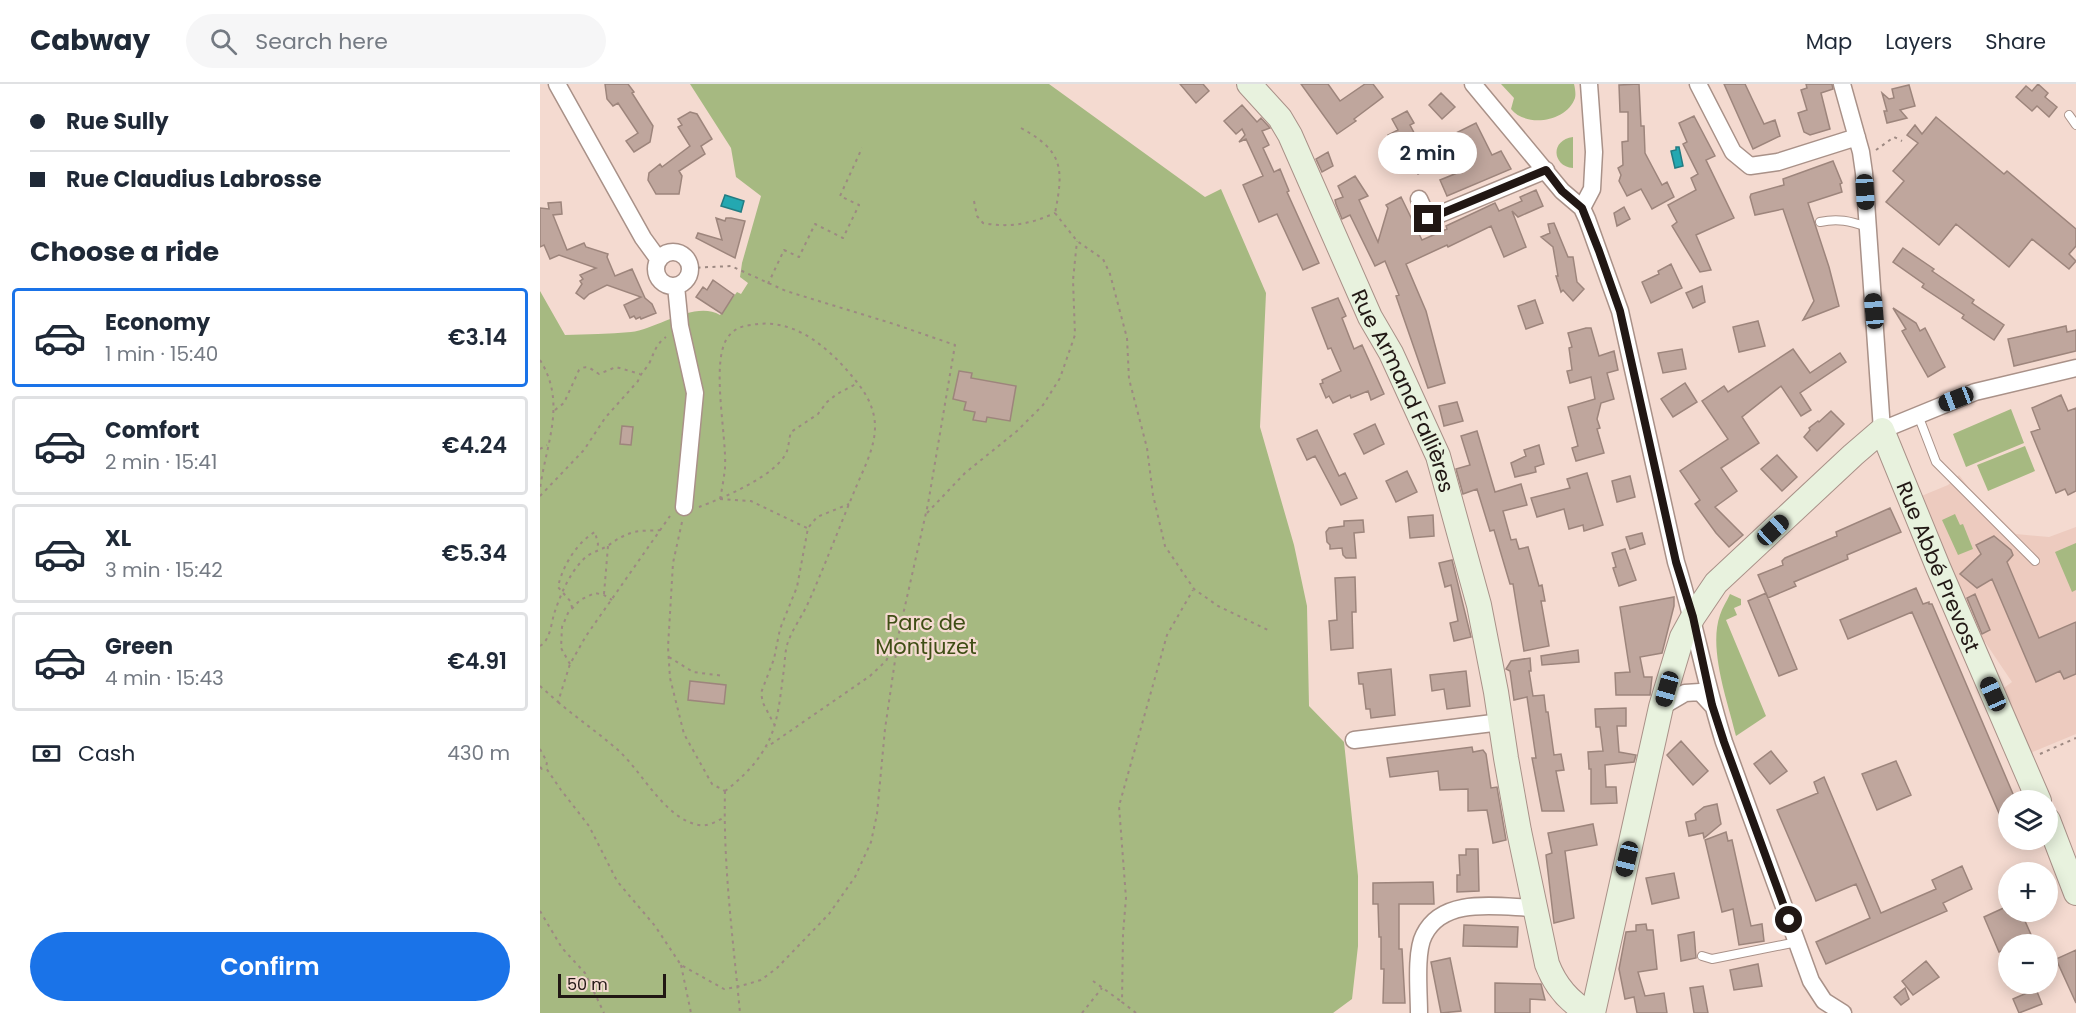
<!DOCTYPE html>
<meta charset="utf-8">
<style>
body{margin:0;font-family:Poppins,sans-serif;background:#f6f6f7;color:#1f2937;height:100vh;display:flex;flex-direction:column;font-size:22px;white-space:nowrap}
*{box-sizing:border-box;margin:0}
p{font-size:20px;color:#747a83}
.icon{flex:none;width:33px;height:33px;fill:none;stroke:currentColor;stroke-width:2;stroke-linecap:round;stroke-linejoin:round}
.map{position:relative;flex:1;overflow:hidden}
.drawer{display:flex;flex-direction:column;background:#fff;width:540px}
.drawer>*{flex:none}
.guide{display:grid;align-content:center;height:132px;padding:0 30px;background:#fff}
.buttons{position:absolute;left:1458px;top:706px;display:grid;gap:12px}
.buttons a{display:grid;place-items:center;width:60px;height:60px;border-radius:50%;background:#fff;box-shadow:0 3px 15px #0003;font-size:30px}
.scale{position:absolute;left:18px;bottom:15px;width:108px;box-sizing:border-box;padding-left:6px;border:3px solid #211714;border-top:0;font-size:16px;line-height:21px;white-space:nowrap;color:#211714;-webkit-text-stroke:4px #f4dad0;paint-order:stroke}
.end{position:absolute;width:27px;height:27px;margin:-14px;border:8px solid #211714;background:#fff;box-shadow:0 0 0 3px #fff}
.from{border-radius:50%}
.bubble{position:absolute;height:42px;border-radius:21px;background:#fff;box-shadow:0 3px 15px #0003;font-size:20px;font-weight:600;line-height:42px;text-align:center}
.car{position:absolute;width:18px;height:36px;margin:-18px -9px;border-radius:8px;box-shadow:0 0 4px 2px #0007;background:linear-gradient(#222 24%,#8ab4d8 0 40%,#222 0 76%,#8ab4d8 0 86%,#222 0)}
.guide b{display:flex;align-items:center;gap:21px;height:57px;font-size:22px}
.guide b+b{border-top:2px solid #e0e1e3}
.guide i{width:15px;height:15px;background:#1f2937}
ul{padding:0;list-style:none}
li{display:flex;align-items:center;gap:18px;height:99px;margin:0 12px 9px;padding:0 18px;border:3px solid #e0e1e3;border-radius:6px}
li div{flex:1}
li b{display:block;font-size:22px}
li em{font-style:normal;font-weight:600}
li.selected{border-color:#1a73e8}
li>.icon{width:54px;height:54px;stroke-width:1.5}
h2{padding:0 30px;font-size:27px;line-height:72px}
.pay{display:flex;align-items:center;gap:15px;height:66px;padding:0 30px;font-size:22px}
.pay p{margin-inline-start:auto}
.cta{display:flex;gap:12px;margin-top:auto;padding:12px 30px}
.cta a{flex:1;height:69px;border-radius:36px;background:#1a73e8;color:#fff;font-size:24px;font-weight:600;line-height:69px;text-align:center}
header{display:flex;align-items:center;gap:36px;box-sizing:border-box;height:84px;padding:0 30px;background:#fff;border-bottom:2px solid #e0e1e3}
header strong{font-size:28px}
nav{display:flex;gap:33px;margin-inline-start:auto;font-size:21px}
.search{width:420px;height:54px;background:#f6f6f7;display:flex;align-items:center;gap:15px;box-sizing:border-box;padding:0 21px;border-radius:33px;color:#747a83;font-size:22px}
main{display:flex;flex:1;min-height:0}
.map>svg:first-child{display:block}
.built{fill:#edcbbf}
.green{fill:#a6b981}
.water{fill:#24a8b1;stroke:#237c82;stroke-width:1.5}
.building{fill:#bfa69d;stroke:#9d857c;stroke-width:1.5}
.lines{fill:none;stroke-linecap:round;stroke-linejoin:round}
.lane-casing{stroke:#a99188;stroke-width:10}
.street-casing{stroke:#a99188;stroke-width:19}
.secondary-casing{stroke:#a99188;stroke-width:26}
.path{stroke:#9d8982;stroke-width:2;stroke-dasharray:3 4.5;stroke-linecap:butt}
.lane{stroke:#fff;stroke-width:8}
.street{stroke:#fff;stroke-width:16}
.secondary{stroke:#e8f2de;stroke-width:24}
.route{stroke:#211714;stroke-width:8}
.labels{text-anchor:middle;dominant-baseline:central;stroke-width:4.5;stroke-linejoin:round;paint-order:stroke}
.street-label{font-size:21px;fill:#211714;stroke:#f4dad0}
.park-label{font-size:21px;fill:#3f4e15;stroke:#f4dad0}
</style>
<header>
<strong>Cabway</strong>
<div class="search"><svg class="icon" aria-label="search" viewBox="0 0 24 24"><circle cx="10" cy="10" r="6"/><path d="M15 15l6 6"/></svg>Search here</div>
<nav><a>Map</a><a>Layers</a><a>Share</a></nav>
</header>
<main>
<section class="drawer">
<div class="guide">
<b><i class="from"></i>Rue Sully</b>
<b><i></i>Rue Claudius Labrosse</b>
</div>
<h2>Choose a ride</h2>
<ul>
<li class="selected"><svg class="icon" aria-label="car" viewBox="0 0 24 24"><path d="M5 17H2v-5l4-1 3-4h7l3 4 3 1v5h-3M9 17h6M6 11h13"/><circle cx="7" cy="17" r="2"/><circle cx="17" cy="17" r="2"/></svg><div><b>Economy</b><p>1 min · 15:40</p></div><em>€3.14</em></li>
<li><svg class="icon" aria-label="car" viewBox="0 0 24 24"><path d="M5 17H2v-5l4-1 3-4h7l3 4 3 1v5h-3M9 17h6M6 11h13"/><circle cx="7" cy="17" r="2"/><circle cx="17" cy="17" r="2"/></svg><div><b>Comfort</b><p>2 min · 15:41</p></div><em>€4.24</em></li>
<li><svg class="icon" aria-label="car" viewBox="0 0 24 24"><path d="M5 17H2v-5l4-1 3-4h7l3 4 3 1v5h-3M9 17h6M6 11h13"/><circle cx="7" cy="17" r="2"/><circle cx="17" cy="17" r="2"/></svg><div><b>XL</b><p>3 min · 15:42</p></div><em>€5.34</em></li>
<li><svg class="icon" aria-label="car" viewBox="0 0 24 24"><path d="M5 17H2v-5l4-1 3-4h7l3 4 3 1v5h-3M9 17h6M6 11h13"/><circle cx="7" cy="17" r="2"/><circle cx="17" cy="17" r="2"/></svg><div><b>Green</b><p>4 min · 15:43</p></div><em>€4.91</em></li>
</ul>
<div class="pay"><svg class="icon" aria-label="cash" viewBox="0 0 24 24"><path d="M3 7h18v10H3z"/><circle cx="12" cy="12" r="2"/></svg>Cash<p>430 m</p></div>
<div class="cta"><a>Confirm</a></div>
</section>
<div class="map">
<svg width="1536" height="929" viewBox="0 0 1536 929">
<rect width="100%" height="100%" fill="#f4dad0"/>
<path class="built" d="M1419,391L1429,404L1476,450L1509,453L1536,443V650L1488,670L1461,606L1472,598L1445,558L1441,559L1379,413L1408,401Z"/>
<path class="green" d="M150,0H509L665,113L681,105L726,209L720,343L754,461L767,522L769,622L804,658L818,792V862L812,915L793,929H0V207L25,251C47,250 69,250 91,248C117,245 155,216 180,231L197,208L201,210L208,199L200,193L202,179L221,112L196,93L191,64Z
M961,0H1034C1035,4 1036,10 1035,14C1027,38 986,44 971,25L974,14Z
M1033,53V84C1012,82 1010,56 1033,53Z
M1471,325L1484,359L1426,383L1413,350Z
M1485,362L1495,387L1448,407L1437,381Z
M1415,430L1420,441L1423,440L1433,465L1418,471L1402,436Z
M1536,459V506L1532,508L1515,468Z
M1190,510L1201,515V521L1194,524L1197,531L1186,536L1226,632L1196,652C1188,618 1168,565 1180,531C1182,524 1187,517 1190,510Z"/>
<path class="water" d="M1136,63H1139L1143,82L1135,84L1131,67L1136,66Z
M185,111L204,117L201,128L181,122Z"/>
<path class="building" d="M65,0H88L94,8L92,9L113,42L110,58L94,68L86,57L98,49L78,19L73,22L67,15Z
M640,0H663L669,7L656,19Z
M761,0H788L800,17L825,0H833L843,13L814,35L816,37L797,50Z
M1099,0L1101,42H1104L1105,69L1122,101L1127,98L1134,113L1112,125L1101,105L1087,112L1079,97L1081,91L1078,84L1083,81L1082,58L1088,57V28H1080L1079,1Z
M1184,0H1205L1224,40L1235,36L1240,52L1213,65Z
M1266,0H1292L1293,5L1281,9L1290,45L1270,51L1264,48L1258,29L1267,26L1261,6L1267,4Z
M1498,0L1508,9L1505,13L1517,23L1509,33L1497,22L1492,27L1476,13L1486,2L1492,7Z
M1369,1L1375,22L1360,26L1367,34L1347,39L1344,27H1347L1342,9L1349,15L1354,14L1352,5Z
M901,9L915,23L902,35L889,21Z
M702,21L717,38L721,34L730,44L722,47L729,61L723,64L734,88L740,85L749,107L747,108L779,179L763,186L737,130L719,138L703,101L723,92L706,55L699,58L705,51L702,45L696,50L684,37Z
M867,27L874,39L870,41L880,60L867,73L859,59L854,62L848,51L858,46L852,35Z
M150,28L157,30L172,55L161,62L165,70L139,87L142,92L139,110H116L108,96L109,89L120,80L122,83L150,62L138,43L142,41L138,35Z
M1154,32L1175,72L1166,76L1194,134L1156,151L1171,186L1160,188L1132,142L1137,138L1128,121L1156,106L1151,94L1158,90L1143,60L1147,58L1139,39Z
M1396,33L1464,90L1467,87L1536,145V162L1529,170L1536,177L1529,185L1492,155L1469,183L1416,140L1399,161L1346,118L1364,97L1353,87L1378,59L1367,51L1375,41L1382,50Z
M936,39L952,71L961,67L971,85L907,112L900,96L927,85L915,58L927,60L916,49Z
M884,66L893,82L878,90L869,74Z
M788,68L793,82L782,88L776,75Z
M1293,77L1302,99L1300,100L1302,108L1268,119L1289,183L1299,222L1263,236L1274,217L1243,125L1215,131L1210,113L1211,110L1244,101L1243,95Z
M815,92L828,112L819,116L838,158L848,124L846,121L861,113L882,156L907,145L906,142L955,119L959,127L982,117L980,113L996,106L1003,122L978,133L972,127L986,163L964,173L951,142L908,163L907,161L866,180L886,227L905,299L888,304L856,212L859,211L845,177L835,182L810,131L802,135L796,120L795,116L803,113L798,102Z
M21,118L22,130L13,131L27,166L44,159L46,163L68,170L67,173L75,192L92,185L105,214L112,220L116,229L101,235L100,233L96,235L94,232L90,234L84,221L101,213L67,201L49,210L44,215L36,209L42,200L40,197L43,195L40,191L56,184L19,171L10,175L4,161L0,163V124L9,125L8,119Z
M1084,123L1090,135L1077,142L1074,129Z
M176,134L185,137L186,134H191L205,137L195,174L156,154L158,149L182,156Z
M1014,139L1028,173H1033L1037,198L1044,205L1033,217L1023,206L1021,208L1016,192H1018L1013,163L1001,153L1010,149L1008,140Z
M1363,164L1394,185L1392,187L1434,216L1432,219L1464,241L1454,256L1422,234L1424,231L1382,203L1384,200L1353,178Z
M1131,180L1142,204L1111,219L1102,198L1119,190L1118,187Z
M173,196L194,211L182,230L156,213L163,203L167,206Z
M1162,202L1165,218L1153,224L1146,209Z
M798,214L806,232L802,234L814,265L822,261L844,310L831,316L828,307L811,314L810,311L793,319L789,312L786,314L780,300L783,299L782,296L801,287L791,264L788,265L772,224Z
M995,216L1003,239L986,245L978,222Z
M1353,224L1376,239L1380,247L1385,244L1405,283L1388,293L1362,247L1366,245Z
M1218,237L1225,262L1199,268L1193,243Z
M1526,242L1527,248L1536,246V267L1474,282L1468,255Z
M1046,244H1051L1059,272L1074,267L1078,286L1067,289L1074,315L1061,319L1057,335L1060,344L1057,345L1064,369L1036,377L1032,364L1038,362L1028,323L1055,315L1051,293L1030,299L1027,287L1032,286L1029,264L1032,263L1028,249Z
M1142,265L1146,285L1123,289L1118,269Z
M1253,265L1270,289L1300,269L1306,278L1260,309L1271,326L1261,332L1241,302L1202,333L1219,359L1181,384L1197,407L1175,423L1203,451L1189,463L1176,449L1155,420L1160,416L1140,387L1188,355L1162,317L1184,302L1188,308Z
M419,287L432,289L431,294L476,302L470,337L447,333L446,338L433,336L435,328L424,326L426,318L413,315Z
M1145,299L1157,318L1133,333L1121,315Z
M1521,311L1528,327L1536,324V407L1528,411L1525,405L1516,409L1491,348L1500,345L1492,324Z
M917,318L923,337L904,342L899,322Z
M1291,327L1304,340L1277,367L1264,353L1270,346L1269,344L1278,337L1279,338Z
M835,340L844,360L824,370L814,350Z
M82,342L93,343L91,361L80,360Z
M777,346L799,392L805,389L817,414L801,421L775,372L767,376L757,355Z
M937,347L955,408L981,400L987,421L963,427L971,456L976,455L979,465L988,463L999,502L1002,501L1005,517H1001L1009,562L984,567L973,500H970L954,446L950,447L937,405L923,410L916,385L930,381L921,352Z
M999,361L1004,380L995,383L996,388L975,393L971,379L986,372L984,366Z
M1237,371L1257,393L1242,407L1221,385Z
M867,387L877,408L856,418L846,397Z
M1047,389L1063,441L1044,447L1043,441L1029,445L1024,425L997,433L991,414L1030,404L1027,395Z
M1090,392L1095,413L1077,418L1072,397Z
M1350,424L1361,448L1307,471L1308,475L1254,498L1256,502L1228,514L1218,491L1243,481L1242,477L1245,474L1297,452L1296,448Z
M893,431L894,452L870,454L868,433Z
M823,436L824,448L814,449L816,474H806L803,471L802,464L790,465V461L787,458L786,448L789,444L804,442V437Z
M1102,449L1105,460L1090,465L1086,453Z
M1454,452L1471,466L1473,471L1467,478L1499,554L1536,538V590L1524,595L1520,587L1496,598L1452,495L1437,504L1420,490L1441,470L1436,461Z
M1085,465L1096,496L1079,502L1073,484L1076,483L1072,469Z
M912,476L931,553L914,557L910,539L918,537L911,501L905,503L899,479Z
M815,493L816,528H812L813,564L791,566L789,537L797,536L795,494Z
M1376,504L1383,520L1389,518V520H1392L1476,717H1468V750L1372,528L1308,555L1300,536Z
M1226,509L1257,585L1239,592L1208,517Z
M1435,510L1450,546L1442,550L1427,514Z
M1134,513V522L1122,569L1100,573L1104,593H1112L1110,611H1076L1075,589L1090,588L1080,523Z
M1038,566L1039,578L1002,581L1001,572Z
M990,574L991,587H989L993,612L1004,611L1006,628H1008L1014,671L1021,670L1024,686L1016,687L1024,727H1002L992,674H996L987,613L974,616L970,587L966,585L971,577Z
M851,585L855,631L831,634L830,625H826L823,600H819L818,589Z
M926,587L930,622L907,625L904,605L892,607L890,591Z
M150,597L186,601L184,620L148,616Z
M1086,624V642H1077L1079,668L1096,671L1094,678L1065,681L1066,703H1076L1077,719L1051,720V685H1049L1048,668L1063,667L1060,643H1056L1055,625Z
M1141,657L1168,687L1153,701L1127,671Z
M932,663L933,668L943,666L946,670L951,704L957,703L966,756L953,759L947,726L928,727V705L900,706L898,687L850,693L847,674Z
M1231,667L1247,687L1230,700L1214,680Z
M1356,677L1371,711L1337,726L1322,690Z
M1284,693L1341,829L1396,805L1392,796L1422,782L1432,805L1403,819L1407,827L1286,880L1276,858L1330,834L1316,800L1276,817L1237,726L1278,709L1274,698Z
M1177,720L1181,740L1164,754L1163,749L1149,752L1146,738L1156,736L1155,730L1164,723Z
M1053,740L1057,761L1025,767L1034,834L1014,839L1006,771L1012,769L1008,749Z
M1186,748L1188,757L1192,756L1211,842L1222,840L1224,857L1199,861L1193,825L1182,828L1165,756Z
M926,765H938L939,807L917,808V791H920L919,771H926Z
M1134,789L1139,814L1112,820L1106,794Z
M893,798L894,820H859V865H862L865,919H843L844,885H841V853H839L838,820H833V799Z
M1468,822V828H1481L1492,853L1475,861H1468V864L1459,868L1444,833Z
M1106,840L1107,846H1113L1117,885L1098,888L1105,912L1124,909L1127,929H1097L1094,913L1085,915L1079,885L1086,848L1096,847V841Z
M924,841L978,843L977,863L923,862Z
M1154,848L1156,874L1141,877L1138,851Z
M1536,866V919L1516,875Z
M910,874L921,927L901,929L891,878Z
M1386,877L1399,893L1373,911L1362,897Z
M1218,880L1222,902L1194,906L1190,886Z
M955,899L1001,900L1005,916L990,915V929H955Z
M1163,902L1168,929H1154L1150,904Z
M1365,904L1369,915L1361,921L1354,913Z
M1496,905L1502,920L1479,929L1473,915Z"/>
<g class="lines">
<defs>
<path id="lane" d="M1529,31L1536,41
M1280,138C1298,134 1310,137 1327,143
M1378,331L1396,378L1495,477
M1162,872L1172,875L1257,858"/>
<path id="street" d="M17,0L103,154L119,176
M933,0L1022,107L1042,124L1047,135L1080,227L1136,478C1155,538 1165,599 1184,658L1271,897L1284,917L1303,929
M1158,0L1193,68L1210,82L1238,78L1317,53
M1302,0L1321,68L1324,89L1342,346L1435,308L1536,284
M879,115L888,135L1006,86
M1042,124L1052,105L1054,68L1049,0
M116 185a17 17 0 1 1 34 0a17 17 0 1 1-34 0Z
M136,202L140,242L155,309L144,423
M1121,623L1145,609L1160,608L1172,621
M814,656L961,638
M879,929C879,909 875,868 884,851C903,812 958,823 994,824"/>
<g id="secondary">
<path id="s1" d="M709,0L740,34L750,51L830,233L851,269L898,372L939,521L956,608L966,674L979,747L1007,880C1015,901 1029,918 1049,929"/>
<path d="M1508,736L1536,809"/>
<path id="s2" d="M1053,929L1121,623L1142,553L1153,533L1176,499L1313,371L1342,346L1398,483L1499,717"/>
</g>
</defs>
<use href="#lane" class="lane-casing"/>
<use href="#street" class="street-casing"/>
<use href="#secondary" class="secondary-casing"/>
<path class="path" d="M481,44C523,67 524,84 515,129
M1336,66L1354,53L1362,57
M434,117L437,132L443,139C469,144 491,140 515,129
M515,129L537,157L563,175L570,190L587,254L589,295L607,364L613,411L625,462L654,505L678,522L728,546
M150,184L191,182L246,207L354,240L415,261L388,420L358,553L346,577L330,592L227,663
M228,200L244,166L259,173L275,140L303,154L319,121L300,112L322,64
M0,276C27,319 6,359 0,405
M15,326L24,319L39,286C47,280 51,285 59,290L76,283L100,290
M0,365L7,361
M0,412L44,366L65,334L98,297C100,290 105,286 109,280C114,269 116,260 126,253
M180,415C182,405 184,394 185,384C187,352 170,277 188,253C194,245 201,242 211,241C252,233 286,261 311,291C324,306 335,322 335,343C335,365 322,388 314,408C299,444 285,481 269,517C263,531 253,544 248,558C245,566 245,576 244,585C240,612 239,640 225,664C215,681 201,695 185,707
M180,415L211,417L267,444
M159,423C183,414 238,391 247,367C249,361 249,354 251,348L278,330L287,318L297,310L318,299
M387,429L425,389L477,347L503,321L520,294L535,251L533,196L537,157
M142,438L133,479L128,563L130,594L144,650L172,700L185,707
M64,510L68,462
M32,524L31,518L18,503C22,483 37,458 55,448L58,460L57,466
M0,562C10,556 11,541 14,530C20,512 29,490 42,477C49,468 60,467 69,461C77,455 84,451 94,448C102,446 112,447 121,446
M129,573L153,588L184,592
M30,580L21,564L22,543L28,529L40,516L55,509L64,511L72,516
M0,602L18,618L30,580L46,552L130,432
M18,618C38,635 60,650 79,667C103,689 125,735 159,741C168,743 177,737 185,733
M235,642L223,619L221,609L234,575L240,545L257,503L268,444L277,433L309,420
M0,665L7,678L6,684L21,706L49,742L77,797L115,842L141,881L184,905L197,903L221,896L237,884L289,830L315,793L331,758L337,730L345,645L358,556
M1500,670L1536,654
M0,683L2,685L6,684
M185,707C183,781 193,855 200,929
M0,827L22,864L45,889L64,929
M141,881L151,929
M553,897L582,918
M542,929L562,904
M596,929L582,918L583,850L586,814L579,722L627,551L653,506"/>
<use href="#lane" class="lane"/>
<use href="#street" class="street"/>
<use href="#secondary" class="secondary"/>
</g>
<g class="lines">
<path class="route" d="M888,135L1006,86L1022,107L1042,124L1059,167L1080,227L1136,478L1153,533L1172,621L1184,658L1249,836"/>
</g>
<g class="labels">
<g class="street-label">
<text stroke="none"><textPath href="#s1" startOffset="346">Rue Armand Fallières</textPath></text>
<text stroke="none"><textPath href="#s2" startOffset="824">Rue Abbé Prevost</textPath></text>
</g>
<g class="park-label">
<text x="386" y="538">Parc de<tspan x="386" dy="24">Montjuzet</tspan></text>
</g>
</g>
</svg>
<div class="buttons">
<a><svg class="icon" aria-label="layers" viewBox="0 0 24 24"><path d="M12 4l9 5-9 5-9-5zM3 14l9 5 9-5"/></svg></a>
<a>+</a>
<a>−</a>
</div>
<div class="scale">50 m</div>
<i class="end from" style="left:1249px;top:836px"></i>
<i class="end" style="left:888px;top:135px"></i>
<div class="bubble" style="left:838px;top:48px;width:99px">2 min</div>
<i class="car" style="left:1325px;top:108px;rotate:177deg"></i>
<i class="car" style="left:1334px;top:227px;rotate:355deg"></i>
<i class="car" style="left:1416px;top:315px;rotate:249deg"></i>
<i class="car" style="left:1233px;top:446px;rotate:47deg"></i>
<i class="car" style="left:1127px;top:605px;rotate:196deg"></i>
<i class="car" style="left:1453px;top:610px;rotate:336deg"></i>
<i class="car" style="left:1087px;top:775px;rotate:194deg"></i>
</div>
</main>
